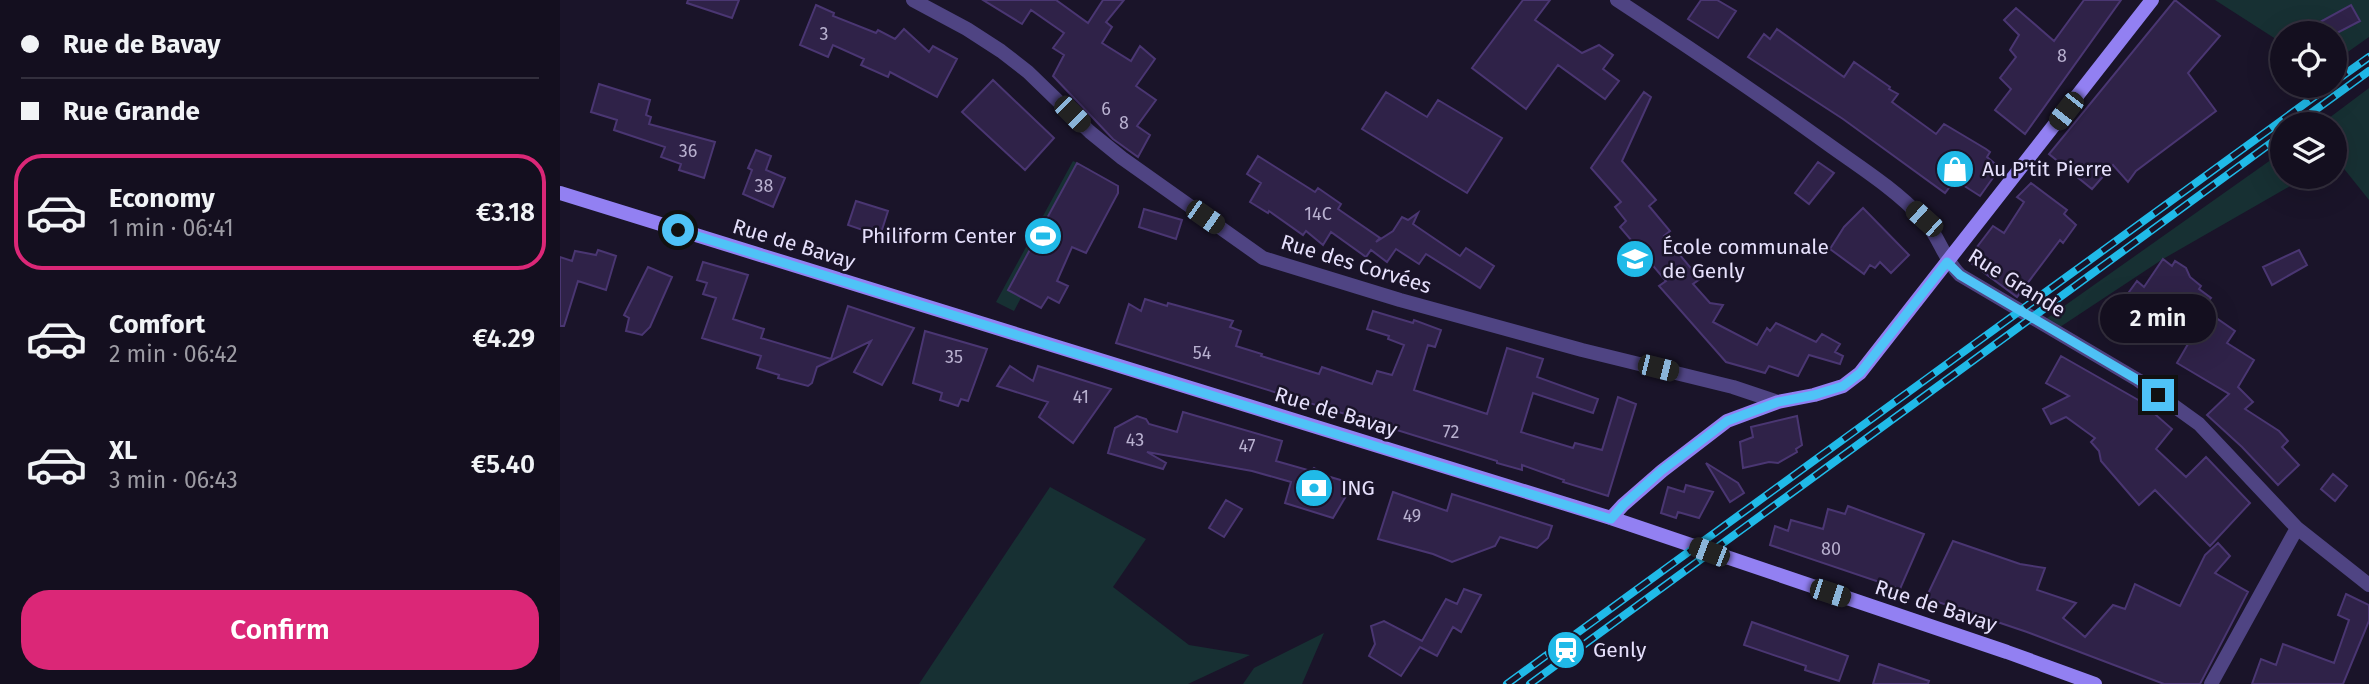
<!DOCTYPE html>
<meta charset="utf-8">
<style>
body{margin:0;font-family:"Fira Sans",sans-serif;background:#211d2c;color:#f1f3f6;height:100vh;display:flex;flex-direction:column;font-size:26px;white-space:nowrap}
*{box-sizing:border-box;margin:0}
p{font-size:23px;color:#9d9ca4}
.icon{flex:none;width:38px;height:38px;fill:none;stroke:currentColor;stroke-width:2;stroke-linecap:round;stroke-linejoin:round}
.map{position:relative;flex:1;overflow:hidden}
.panel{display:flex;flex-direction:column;background:#140f1f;width:560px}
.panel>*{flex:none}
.guide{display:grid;align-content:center;height:154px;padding:0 21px;background:#140f1f}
.controls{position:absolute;left:1710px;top:21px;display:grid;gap:14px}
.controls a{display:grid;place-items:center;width:77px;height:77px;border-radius:50%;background:#140f1f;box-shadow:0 7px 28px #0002,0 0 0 2px #332f3d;font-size:35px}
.end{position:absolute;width:32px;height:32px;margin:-16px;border:9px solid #4fc3f7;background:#111;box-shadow:0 0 0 4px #111}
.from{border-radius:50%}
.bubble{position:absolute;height:49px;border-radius:24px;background:#140f1f;box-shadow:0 7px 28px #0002,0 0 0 2px #332f3d;font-size:23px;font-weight:600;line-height:49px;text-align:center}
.car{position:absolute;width:21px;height:42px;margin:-21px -10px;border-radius:9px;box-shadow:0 0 5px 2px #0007;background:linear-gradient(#222 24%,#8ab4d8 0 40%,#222 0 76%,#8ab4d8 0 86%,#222 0)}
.guide b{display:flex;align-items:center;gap:24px;height:66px;font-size:26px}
.guide b+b{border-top:2px solid #332f3d}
.guide i{width:18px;height:18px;background:#f1f3f6}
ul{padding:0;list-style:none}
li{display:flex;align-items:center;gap:21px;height:116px;margin:0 14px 10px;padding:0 7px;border:4px solid transparent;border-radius:28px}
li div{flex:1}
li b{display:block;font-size:26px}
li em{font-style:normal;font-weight:600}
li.current{border-color:#db2777}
li>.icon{width:63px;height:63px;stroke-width:1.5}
.primary-button{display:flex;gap:14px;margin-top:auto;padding:14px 21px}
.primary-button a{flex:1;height:80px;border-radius:28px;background:#db2777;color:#fff;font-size:28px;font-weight:600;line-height:80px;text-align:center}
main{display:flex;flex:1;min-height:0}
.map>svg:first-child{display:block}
.green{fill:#173033}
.building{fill:#2f2248;stroke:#4a3672;stroke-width:2}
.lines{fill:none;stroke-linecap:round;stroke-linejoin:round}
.minor{stroke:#4f4483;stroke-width:14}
.secondary{stroke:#9280f2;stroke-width:14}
.rail-casing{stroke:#20bae8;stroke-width:8}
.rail{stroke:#1a1429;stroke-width:5;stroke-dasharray:16;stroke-linecap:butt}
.route{stroke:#4fc3f7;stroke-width:9}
.labels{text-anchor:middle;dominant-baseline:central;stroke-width:5;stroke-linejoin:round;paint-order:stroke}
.number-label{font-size:18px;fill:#b8b0cf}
.poi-label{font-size:21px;fill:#e6e0fc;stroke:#1a1429;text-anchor:start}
.street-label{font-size:21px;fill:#e6e0fc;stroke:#1a1429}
</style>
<main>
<section class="panel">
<div class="guide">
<b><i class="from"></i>Rue de Bavay</b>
<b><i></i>Rue Grande</b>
</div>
<ul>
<li class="current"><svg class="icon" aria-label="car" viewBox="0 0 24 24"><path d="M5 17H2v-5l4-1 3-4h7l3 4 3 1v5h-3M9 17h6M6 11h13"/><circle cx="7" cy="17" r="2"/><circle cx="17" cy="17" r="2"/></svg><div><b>Economy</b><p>1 min · 06:41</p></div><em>€3.18</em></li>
<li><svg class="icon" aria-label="car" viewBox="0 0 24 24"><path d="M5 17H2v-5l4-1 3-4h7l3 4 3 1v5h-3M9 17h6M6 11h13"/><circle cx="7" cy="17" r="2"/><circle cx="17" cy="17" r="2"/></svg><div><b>Comfort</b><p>2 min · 06:42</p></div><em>€4.29</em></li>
<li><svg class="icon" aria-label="car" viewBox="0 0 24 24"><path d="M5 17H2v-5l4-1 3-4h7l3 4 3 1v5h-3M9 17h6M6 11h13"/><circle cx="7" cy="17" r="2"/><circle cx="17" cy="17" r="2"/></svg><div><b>XL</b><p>3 min · 06:43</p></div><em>€5.40</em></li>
</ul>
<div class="primary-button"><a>Confirm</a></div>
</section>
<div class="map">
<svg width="1809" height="684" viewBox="0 0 1809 684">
<rect width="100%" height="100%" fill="#1a1429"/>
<path class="green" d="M1655,0H1809V37L1775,61L1774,33H1722V43Z
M1809,88V200L1777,160H1775L1774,124H1761Z
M1722,152V177H1746L1603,259L1497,329L1483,321Z
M513,161L530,169L454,311L436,302Z
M490,487L586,539L553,587L629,645L690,655L628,684H359Z
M764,633L742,684H683L694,668Z"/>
<path class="building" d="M128,0H179L172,18L127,3Z
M423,0H496L528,23L543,0H564L546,22L552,27L542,43L571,61L580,46L595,59L576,86L596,100L577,126L590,135L578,157L553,139L493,76L504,55L493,48L504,33L471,10L462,24Z
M963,0H990L975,20L1022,53L1039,45L1053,55L1043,69L1059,81L1045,99L998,65L966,109L912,68Z
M1141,0H1157L1176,11L1158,38L1128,19Z
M1524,0H1561L1465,134L1435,110L1451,89L1440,78L1456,57L1450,50L1459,35L1444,20L1456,8L1494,41Z
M1615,0L1660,36L1628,73L1656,111L1576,171L1568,182L1553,165L1532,189L1489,154Z
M256,5L274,13L273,16L316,33L318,30L335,39L344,29L369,52L373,46L397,59L377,97L330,72L328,77L301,65L304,59L273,45L268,57L240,45Z
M1791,5L1800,21L1777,33H1740Z
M1217,29L1284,77L1294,62L1330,87L1329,89L1338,94L1332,102L1376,134L1384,124L1426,149L1430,152L1427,157L1440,168L1420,196L1395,180L1385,193L1283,119L1188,57L1204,34L1210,39Z
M433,80L494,138L465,170L402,112Z
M39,84L90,100L86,115L91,117L89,124L155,142L144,178L119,170L121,164L101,157L105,147L54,130L57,120L31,112Z
M826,92L867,117L878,100L942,138L907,193L802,129Z
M1084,92L1091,97L1062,161L1096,200L1089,206L1110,231L1104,236L1140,279L1133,284L1150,303L1163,305L1153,322L1197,345L1207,328L1210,331L1216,323L1256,342L1262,334L1280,344L1275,352L1283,356L1280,364L1249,355L1238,376L1209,366L1205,373L1166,362L1099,286L1106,281L1060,227L1066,221L1055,207L1061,202L1031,168Z
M196,150L211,156L206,170L225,178L213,207L183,194L192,170L188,168Z
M698,156L755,192L758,188L781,204L778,209L820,238L816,242L833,231L842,217L848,220L858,213L853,224L900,256L906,248L934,266L920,288L866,254L859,264L836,249L827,262L811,250L806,257L771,232L763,245L746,231L743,235L709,211L708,213L690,202L701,183L687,174Z
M1258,162L1274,173L1249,204L1235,193Z
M517,163L558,186V193L526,253L512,247L497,281L508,286L499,303L488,297L481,308L448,290Z
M1471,183L1507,210L1504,214L1516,225L1503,243L1500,240L1457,297L1407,260L1433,226L1444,233L1464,202L1457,197Z
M296,201L328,211L320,236L288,225Z
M1303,208L1349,255L1331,273L1320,262L1315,268L1310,265L1304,274L1270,249L1284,227Z
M584,209L622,220L616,239L579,227Z
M38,250L56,256L46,290L18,281L4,326H0V257L12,261L15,251L36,255Z
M1739,250L1747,265L1712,285L1703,267Z
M1603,259L1612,266L1615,261L1626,268L1630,277L1641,286L1639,289L1651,298L1642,308L1675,331L1667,343L1694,360L1678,387L1693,402L1685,409L1719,431L1728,441L1722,447L1739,465L1718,485L1682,447L1647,415L1669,394L1617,363L1639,325L1599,298L1568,338L1552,327L1562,314L1556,310L1577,281L1584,287Z
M143,262L188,275L173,319L204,329L201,338L271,359L288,306L354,328L322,385L294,372L311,341L257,367L252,383L248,386L218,378L219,375L197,368L201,356L142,338L156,298L143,294L147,283L137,280Z
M88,267L112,277L90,327L82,335L66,331L69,318L64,315Z
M585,299L607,306L608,303L673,321L670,327L681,331L676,346L702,354L701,356L759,374L762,367L812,384L817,371L832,375L844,345L828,339L829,336L807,329L813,311L853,323L854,320L881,330L875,347L868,345L854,390L927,414L947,348L983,359L977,377L1038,399L1033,413L973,393L961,432L1013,448L1015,443L1042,450L1058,397L1076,404L1048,496L1003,482L1004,480L962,465V470L937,463V461L556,343L569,304L581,311Z
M365,331L427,349L408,401L401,399L398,406L380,400L382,393L353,383Z
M1501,356L1580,401L1612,429L1596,449L1626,477L1646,457L1690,503L1650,546L1595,490L1579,505L1541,461L1539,451L1531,442L1535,438L1506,417L1491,424L1483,409L1509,396L1486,383Z
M450,366L473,381L478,366L551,389L513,443L479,417L488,402L437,386Z
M623,412L722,441L716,461L751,471L754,468L767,476L784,481V487L789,491L773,518L725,503L731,482L692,471L587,452L606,463L603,469L548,453L555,428L577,416L586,419L589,424L617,432Z
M1237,416L1242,445L1236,449L1237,452L1218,463L1209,462L1183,468L1180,442L1193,437L1191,427Z
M1146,463L1178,483L1184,493L1170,502Z
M1773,474L1787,486L1775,501L1761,489Z
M1126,485L1153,492L1139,518L1118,512L1116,518L1101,513L1108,487L1124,492Z
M833,492L887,511L892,494L992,526L988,538L977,548L940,537L935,546L892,562L873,554L818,539Z
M666,500L682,509L664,537L649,528Z
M1288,506L1364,534L1340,589L1210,545L1215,526L1228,531L1231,520L1263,529L1268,509L1285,514Z
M1393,541L1460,564L1485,568L1477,590L1516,603L1503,618L1525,637L1553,605L1565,609L1575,584L1620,606L1645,555L1658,543L1670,556L1655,573L1688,592L1640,684H1604L1467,632L1366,598Z
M904,589L921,595L901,632L893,627L877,656L860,647L841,676L809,656L815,644L811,626L824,621L862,641L886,599L897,604Z
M1786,594L1809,605V621L1783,684H1692L1701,659L1716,665L1723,644L1774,663L1789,620L1778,615Z
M1192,622L1288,656L1279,681L1245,670L1246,666L1184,645Z
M1319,664L1369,681L1368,684H1313Z"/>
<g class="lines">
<path class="minor" d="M353,0L407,29L441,51L468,72L530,132L562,158L703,258L840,300L1022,350L1173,387L1218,402
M1057,0C1127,46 1197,93 1265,142C1298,166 1334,188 1362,218C1380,236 1382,257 1400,275L1578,380L1639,424L1737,528L1809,585
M1651,684L1737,528"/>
<path class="secondary" d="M0,193L1051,518L1447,652L1535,684
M1051,518L1063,505L1102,471L1167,421L1218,402L1254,395L1283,386L1300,373L1592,0"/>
<defs>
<path id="rail" d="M1774,82L1809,57
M1736,124L1809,71
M947,684L1769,86
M970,684L1722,135"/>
</defs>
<use href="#rail" class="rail-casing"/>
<use href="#rail" class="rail"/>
</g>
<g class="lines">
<path class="route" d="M118,230L1051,519L1063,505L1101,471L1167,421L1218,402L1254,395L1283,386L1300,373L1387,262L1400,275L1578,380L1598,395"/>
</g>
<defs>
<symbol id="shop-disc" viewBox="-11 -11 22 22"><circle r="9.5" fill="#20bae8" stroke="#1a1429"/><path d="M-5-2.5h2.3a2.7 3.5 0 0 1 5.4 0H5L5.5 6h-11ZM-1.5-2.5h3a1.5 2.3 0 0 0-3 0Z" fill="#fff"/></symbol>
<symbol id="stadium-disc" viewBox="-11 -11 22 22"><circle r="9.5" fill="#20bae8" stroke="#1a1429"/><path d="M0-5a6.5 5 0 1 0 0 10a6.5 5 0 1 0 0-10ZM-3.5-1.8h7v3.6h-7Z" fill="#fff"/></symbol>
<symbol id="school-disc" viewBox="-11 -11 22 22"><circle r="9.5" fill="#20bae8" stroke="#1a1429"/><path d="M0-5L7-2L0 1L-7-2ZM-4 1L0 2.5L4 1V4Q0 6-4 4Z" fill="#fff"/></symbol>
<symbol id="bank-disc" viewBox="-11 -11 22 22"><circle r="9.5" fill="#20bae8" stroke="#1a1429"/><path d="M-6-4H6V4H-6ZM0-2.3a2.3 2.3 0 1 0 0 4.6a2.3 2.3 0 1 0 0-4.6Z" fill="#fff"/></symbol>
<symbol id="station-disc" viewBox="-11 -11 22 22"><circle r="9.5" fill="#20bae8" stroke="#1a1429"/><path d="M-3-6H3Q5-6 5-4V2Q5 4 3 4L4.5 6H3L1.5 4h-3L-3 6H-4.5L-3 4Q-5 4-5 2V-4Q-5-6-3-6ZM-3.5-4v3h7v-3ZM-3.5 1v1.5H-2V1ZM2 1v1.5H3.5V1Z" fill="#fff"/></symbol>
</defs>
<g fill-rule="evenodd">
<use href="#shop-disc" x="1373" y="147" width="44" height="44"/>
<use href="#stadium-disc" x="461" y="214" width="44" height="44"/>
<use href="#school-disc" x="1053" y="237" width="44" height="44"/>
<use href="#bank-disc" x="732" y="466" width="44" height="44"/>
<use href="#station-disc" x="984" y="628" width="44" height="44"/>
</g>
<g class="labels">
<g class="number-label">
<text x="264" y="34">3</text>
<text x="1502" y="56">8</text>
<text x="546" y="109">6</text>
<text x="564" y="123">8</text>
<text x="128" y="151">36</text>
<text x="204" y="186">38</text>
<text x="758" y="214">14C</text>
<text x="642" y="353">54</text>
<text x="394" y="357">35</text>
<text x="521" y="397">41</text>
<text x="891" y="432">72</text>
<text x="575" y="440">43</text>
<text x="687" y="446">47</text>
<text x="852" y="516">49</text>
<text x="1271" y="549">80</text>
</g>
<g class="poi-label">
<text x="1422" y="169">Au P'tit Pierre</text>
<text x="456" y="236" text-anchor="end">Philiform Center</text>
<text x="1102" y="247">École communale<tspan x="1102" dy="24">de Genly</tspan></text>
<text x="781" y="488">ING</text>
<text x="1033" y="650">Genly</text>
</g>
<g class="street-label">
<text transform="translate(234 244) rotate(17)">Rue de Bavay</text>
<text transform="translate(796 264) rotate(17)">Rue des Corvées</text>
<text transform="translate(1457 283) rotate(32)">Rue Grande</text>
<text transform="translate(776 412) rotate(17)">Rue de Bavay</text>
<text transform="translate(1376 606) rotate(18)">Rue de Bavay</text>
</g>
</g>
</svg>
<div class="controls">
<a><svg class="icon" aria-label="locate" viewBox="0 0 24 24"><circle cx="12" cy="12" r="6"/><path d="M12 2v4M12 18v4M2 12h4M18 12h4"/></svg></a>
<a><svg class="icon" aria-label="layers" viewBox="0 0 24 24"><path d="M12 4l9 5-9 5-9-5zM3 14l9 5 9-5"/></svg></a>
</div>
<i class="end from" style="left:118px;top:230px"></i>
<i class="end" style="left:1598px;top:395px"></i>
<div class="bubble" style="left:1540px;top:294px;width:116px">2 min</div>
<i class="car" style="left:1506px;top:111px;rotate:218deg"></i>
<i class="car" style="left:512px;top:114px;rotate:135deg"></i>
<i class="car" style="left:645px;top:217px;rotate:125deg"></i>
<i class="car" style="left:1364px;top:219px;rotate:312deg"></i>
<i class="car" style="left:1098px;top:368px;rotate:104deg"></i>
<i class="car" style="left:1149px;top:552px;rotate:291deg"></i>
<i class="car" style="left:1270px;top:593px;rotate:108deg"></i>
</div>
</main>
